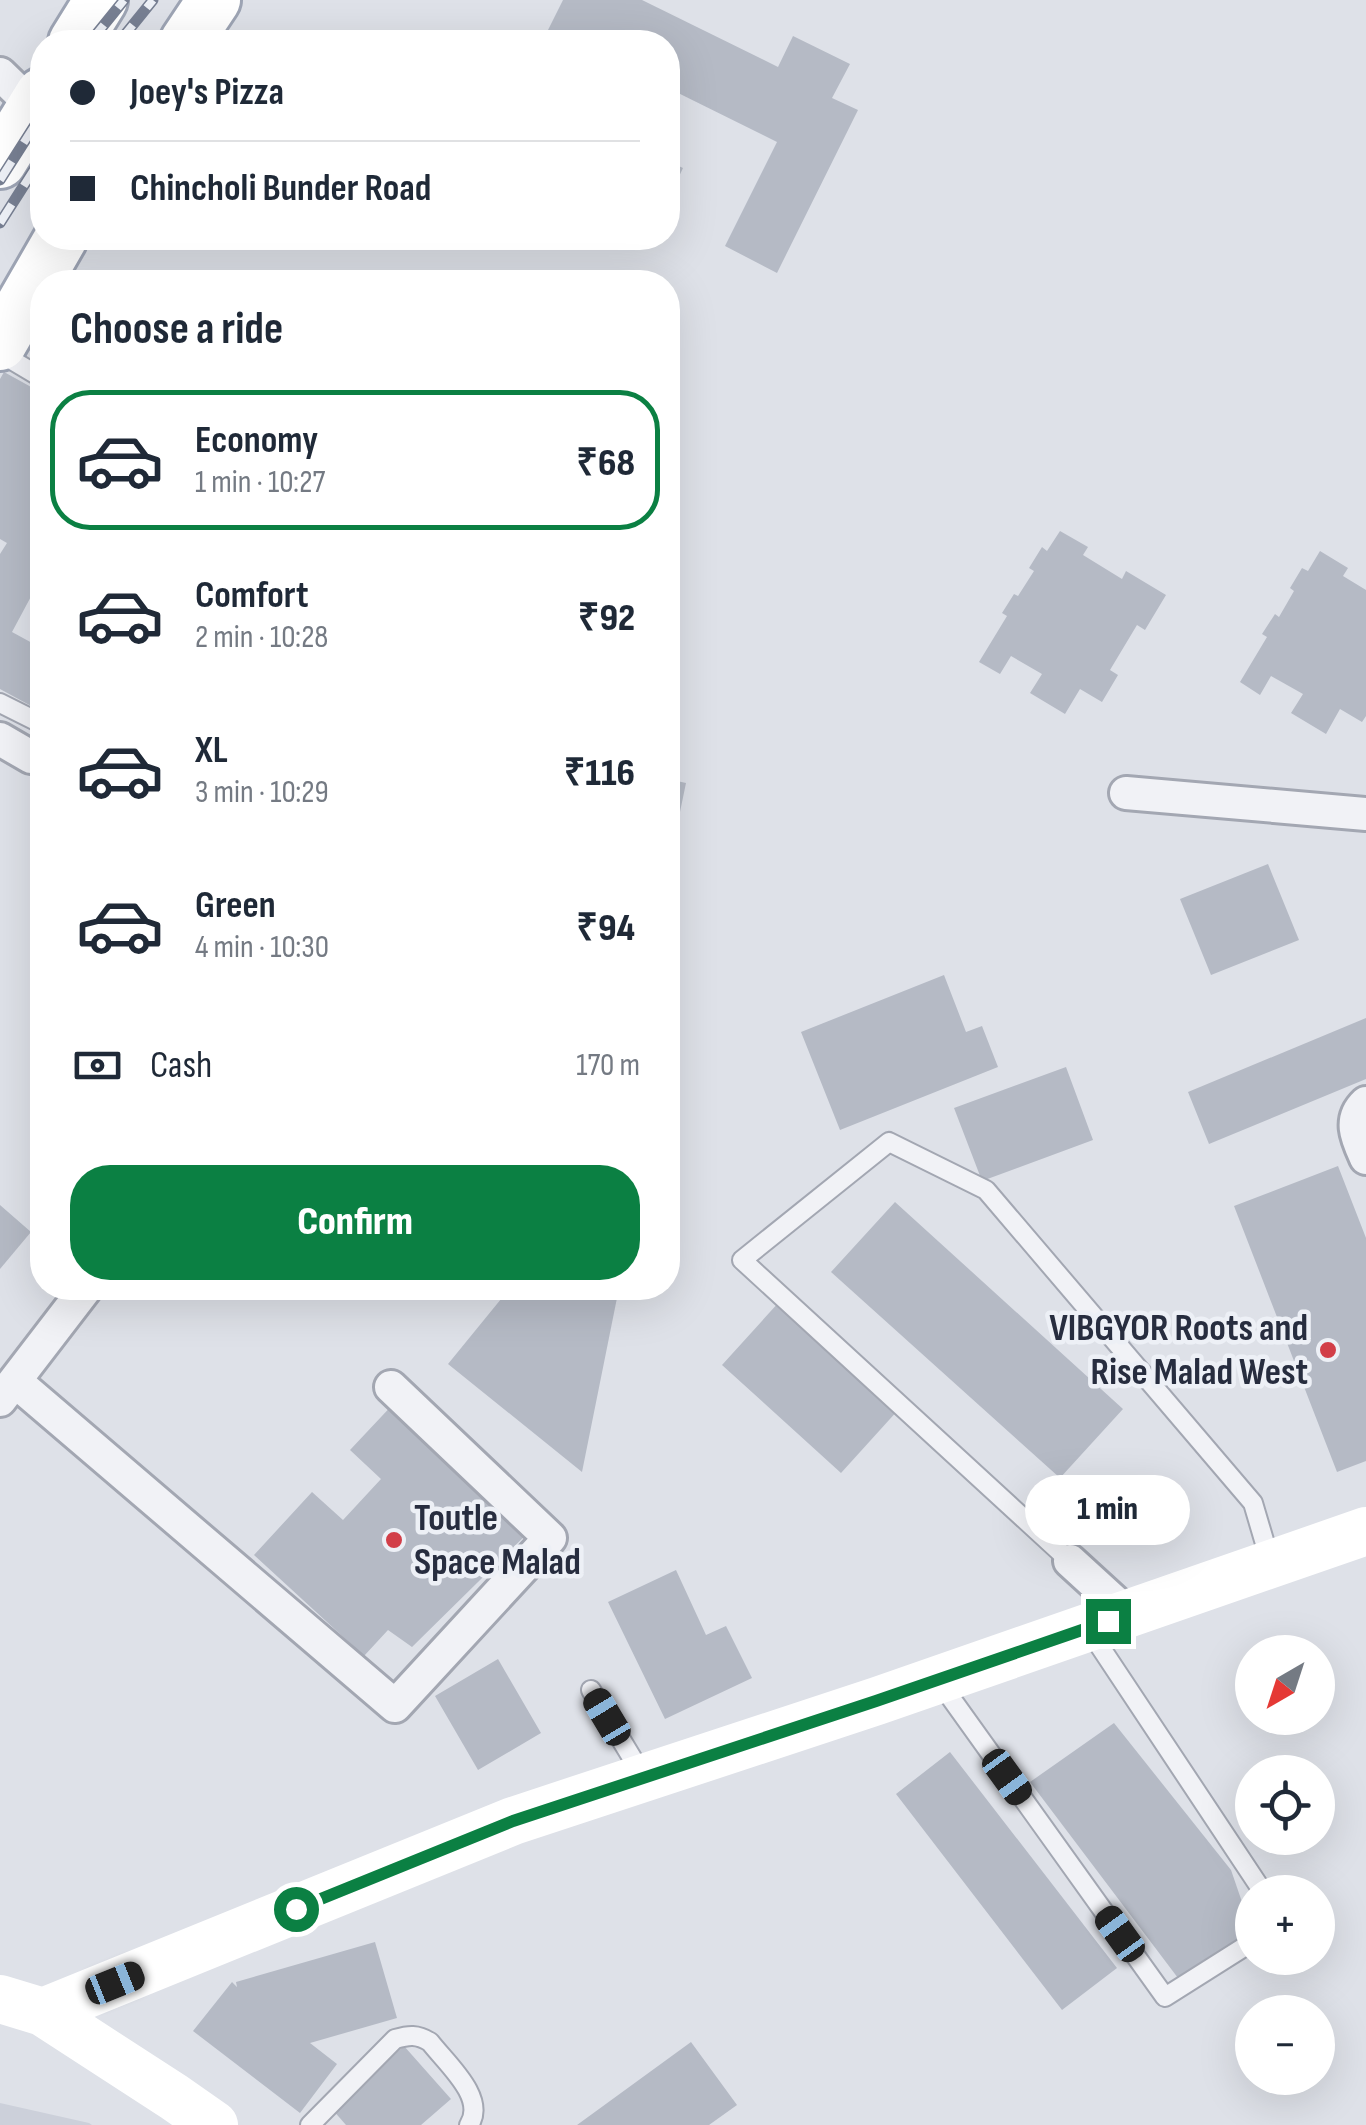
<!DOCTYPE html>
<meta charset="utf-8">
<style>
body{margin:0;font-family:"Sofia Sans Condensed",sans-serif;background:#f6f6f7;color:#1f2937;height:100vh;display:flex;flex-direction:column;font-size:38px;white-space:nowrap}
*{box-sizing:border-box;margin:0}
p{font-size:32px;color:#747a83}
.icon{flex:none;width:55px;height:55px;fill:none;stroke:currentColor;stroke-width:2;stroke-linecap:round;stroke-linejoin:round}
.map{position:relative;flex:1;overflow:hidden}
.drawer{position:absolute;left:30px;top:270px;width:650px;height:1030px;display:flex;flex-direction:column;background:#fff;border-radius:40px;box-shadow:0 10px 40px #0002}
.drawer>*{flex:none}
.top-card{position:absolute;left:30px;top:30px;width:650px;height:220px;border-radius:40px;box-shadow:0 10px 40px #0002;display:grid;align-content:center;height:220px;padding:0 40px;background:#fff}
.needle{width:65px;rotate:219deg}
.controls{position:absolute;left:1235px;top:1635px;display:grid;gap:20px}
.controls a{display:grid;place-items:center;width:100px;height:100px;border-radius:50%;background:#fff;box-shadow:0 10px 40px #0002;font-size:50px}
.end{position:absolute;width:45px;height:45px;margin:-22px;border:12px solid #0b8043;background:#fff;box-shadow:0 0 0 5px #fff}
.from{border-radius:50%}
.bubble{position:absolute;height:70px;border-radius:35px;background:#fff;box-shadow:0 10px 40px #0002;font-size:32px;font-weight:800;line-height:70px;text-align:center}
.car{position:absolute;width:30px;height:60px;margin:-30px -15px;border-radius:12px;box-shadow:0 0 8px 2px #0007;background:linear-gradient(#222 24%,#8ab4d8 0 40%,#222 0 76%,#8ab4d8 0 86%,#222 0)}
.top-card b{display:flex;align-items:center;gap:35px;height:95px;font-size:38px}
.top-card b+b{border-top:2px solid #e0e1e3}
.top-card i{width:25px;height:25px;background:#1f2937}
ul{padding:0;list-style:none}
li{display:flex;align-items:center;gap:30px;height:140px;margin:0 20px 15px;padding:0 20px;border:5px solid transparent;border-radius:40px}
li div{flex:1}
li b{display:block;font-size:38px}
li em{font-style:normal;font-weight:800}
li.selected{border-color:#0b8043}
li>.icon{width:90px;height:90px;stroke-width:1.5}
h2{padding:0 40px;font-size:45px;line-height:120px}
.pay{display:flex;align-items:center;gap:25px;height:110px;padding:0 40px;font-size:38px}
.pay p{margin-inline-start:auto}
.button{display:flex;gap:20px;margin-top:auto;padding:20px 40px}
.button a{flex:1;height:115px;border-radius:40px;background:#0b8043;color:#fff;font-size:40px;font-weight:800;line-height:115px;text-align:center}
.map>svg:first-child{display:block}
.built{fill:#ccd0da}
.building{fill:#b5bac5}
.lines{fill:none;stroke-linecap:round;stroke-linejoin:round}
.lane-casing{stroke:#a3a7b2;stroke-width:22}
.street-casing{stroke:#a3a7b2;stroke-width:38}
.primary-casing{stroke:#9da4b4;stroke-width:58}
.lane{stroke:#f1f2f6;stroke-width:18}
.street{stroke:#f1f2f6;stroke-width:32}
.secondary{stroke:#fff;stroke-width:48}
.primary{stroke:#fff;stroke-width:52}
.rail-casing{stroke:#777f92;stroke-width:11}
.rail{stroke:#edf0f6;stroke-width:8;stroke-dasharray:22;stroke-linecap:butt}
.route{stroke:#0b8043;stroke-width:12}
.poi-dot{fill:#d23e48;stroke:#edf0f6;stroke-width:4}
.labels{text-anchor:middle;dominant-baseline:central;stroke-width:9;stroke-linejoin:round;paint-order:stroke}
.poi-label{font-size:38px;font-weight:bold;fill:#272d3f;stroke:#edf0f6;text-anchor:end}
</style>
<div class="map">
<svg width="1366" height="2125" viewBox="0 0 1366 2125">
<rect width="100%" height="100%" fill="#dee1e8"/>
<path class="built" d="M0,2103L89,2123L92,2125H0Z"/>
<path class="building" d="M563,0H642L778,67L793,36L850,64L832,98L858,110L777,273L725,246L777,142L668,88V42H542Z
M668,161L683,168L668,200Z
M4,372L42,393V576L12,632L34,644L42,628V695L35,708L0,689V554L7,543L0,539V379Z
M1060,531L1088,547L1083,555L1122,579L1126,571L1166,595L1145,630L1137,625L1110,670L1118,675L1102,702L1080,689L1065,714L1030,693L1042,674L1011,656L1000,674L979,662L1007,616L1002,613L1014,594L1018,596L1034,571L1029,568L1042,547L1047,551Z
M1320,551L1348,568L1343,576L1366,590V716L1362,722L1340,709L1326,734L1291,713L1303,694L1271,676L1260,695L1240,682L1267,637L1262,634L1275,614L1279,617L1294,591L1290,588L1302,568L1308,571Z
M668,779L686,783L669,865H668Z
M1268,864L1299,940L1211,975L1180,899Z
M944,975L966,1032L982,1026L998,1067L840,1130L801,1032Z
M1366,1018V1079L1209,1144L1188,1092Z
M1066,1067L1093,1140L982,1181L954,1108Z
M1338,1166L1366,1238V1461L1337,1472L1234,1206Z
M895,1202L1123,1409L1060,1478L831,1272Z
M0,1205L31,1232L0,1269Z
M510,1288H619L582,1472L448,1364Z
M780,1301L899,1409L841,1473L722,1365Z
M397,1400L535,1526L412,1647L388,1630L364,1656L254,1555L312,1492L343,1520L381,1479L350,1450Z
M676,1570L706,1635L726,1626L752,1678L665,1719L608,1602Z
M498,1659L541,1733L478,1770L435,1696Z
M1114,1723L1231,1870L1252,1931L1181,1982L1030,1782Z
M950,1752L1117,1968L1062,2010L896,1794Z
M375,1942L397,2018L310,2043L337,2064L300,2113L193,2031L232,1982L237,1987L236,1982Z
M691,2042L737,2105L709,2125H577Z
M404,2046L451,2099L421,2125H346L332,2109Z"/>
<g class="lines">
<defs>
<path id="lane" d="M0,353L42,378
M0,703L42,724
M1070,1561L742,1260L889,1142L986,1190L1253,1503L1271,1564
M1089,1630L1263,1892
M938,1680L1165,1997L1252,1942
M591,1690L643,1776
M310,2125L395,2039C409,2035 417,2034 430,2042C447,2064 487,2098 469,2125"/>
<path id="street" d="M0,74L34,107
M0,739L31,757
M1126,793L1366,814
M1366,1103C1348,1120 1357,1138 1366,1158
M15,1381L395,1706L550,1538L391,1387
M0,1400L86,1288
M1070,1561L1128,1614"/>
<path id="primary" d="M75,42L101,0
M186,42L214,0
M0,162L42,94
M0,344L61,238"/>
</defs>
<use href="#lane" class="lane-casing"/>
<use href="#street" class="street-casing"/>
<use href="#primary" class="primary-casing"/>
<use href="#lane" class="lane"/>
<use href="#street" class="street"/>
<path class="secondary" d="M0,1999L43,2012L174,2097L214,2125
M43,2012L513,1821L877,1701L1366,1531"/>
<use href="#primary" class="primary"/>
<defs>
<path id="rail" d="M90,42L124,0
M119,42L153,0
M0,180L42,114
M0,223L42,157"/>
</defs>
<use href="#rail" class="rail-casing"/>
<use href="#rail" class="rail"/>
</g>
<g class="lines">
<path class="route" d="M296,1909L513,1821L876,1701L1108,1621"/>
</g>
<g class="poi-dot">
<circle cx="1328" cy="1350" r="10"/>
<circle cx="394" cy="1540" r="10"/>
</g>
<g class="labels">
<g class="poi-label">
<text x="1308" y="1328">VIBGYOR Roots and<tspan x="1308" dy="44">Rise Malad West</tspan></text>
<text x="414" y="1518" text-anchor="start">Toutle<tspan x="414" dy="44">Space Malad</tspan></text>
</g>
</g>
</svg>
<div class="controls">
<a><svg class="needle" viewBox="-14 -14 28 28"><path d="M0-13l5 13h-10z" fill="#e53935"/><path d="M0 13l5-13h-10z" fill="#747a83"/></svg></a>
<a><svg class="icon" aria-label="locate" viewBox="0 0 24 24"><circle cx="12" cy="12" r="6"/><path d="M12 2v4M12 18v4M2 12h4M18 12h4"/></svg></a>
<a>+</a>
<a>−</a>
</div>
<i class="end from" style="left:296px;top:1909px"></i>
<i class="end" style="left:1108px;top:1621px"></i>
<div class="bubble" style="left:1025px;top:1475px;width:165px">1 min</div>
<i class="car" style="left:607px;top:1717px;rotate:329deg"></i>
<i class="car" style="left:1007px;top:1777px;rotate:144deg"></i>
<i class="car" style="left:1120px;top:1934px;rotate:324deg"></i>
<i class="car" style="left:115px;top:1983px;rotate:68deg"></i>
<div class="top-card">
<b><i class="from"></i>Joey's Pizza</b>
<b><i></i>Chincholi Bunder Road</b>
</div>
<section class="drawer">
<h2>Choose a ride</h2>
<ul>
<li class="selected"><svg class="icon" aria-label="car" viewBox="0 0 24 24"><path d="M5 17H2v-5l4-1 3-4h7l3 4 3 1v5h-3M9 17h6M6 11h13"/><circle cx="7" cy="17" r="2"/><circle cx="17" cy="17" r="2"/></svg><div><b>Economy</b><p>1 min · 10:27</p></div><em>₹68</em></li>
<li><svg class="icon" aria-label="car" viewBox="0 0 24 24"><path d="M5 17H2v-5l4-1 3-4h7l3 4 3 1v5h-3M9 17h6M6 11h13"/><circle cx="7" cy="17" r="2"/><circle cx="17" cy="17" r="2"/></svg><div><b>Comfort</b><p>2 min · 10:28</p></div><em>₹92</em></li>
<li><svg class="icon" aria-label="car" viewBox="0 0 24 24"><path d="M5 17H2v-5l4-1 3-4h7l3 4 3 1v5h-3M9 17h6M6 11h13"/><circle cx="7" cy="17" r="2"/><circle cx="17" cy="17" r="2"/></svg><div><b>XL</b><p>3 min · 10:29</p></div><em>₹116</em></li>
<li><svg class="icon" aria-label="car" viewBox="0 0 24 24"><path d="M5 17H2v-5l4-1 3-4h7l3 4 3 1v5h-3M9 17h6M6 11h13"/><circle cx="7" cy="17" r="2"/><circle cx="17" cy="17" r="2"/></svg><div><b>Green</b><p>4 min · 10:30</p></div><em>₹94</em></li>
</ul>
<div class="pay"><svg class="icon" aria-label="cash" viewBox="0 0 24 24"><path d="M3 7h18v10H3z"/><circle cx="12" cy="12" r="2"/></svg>Cash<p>170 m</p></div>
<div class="button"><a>Confirm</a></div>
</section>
</div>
